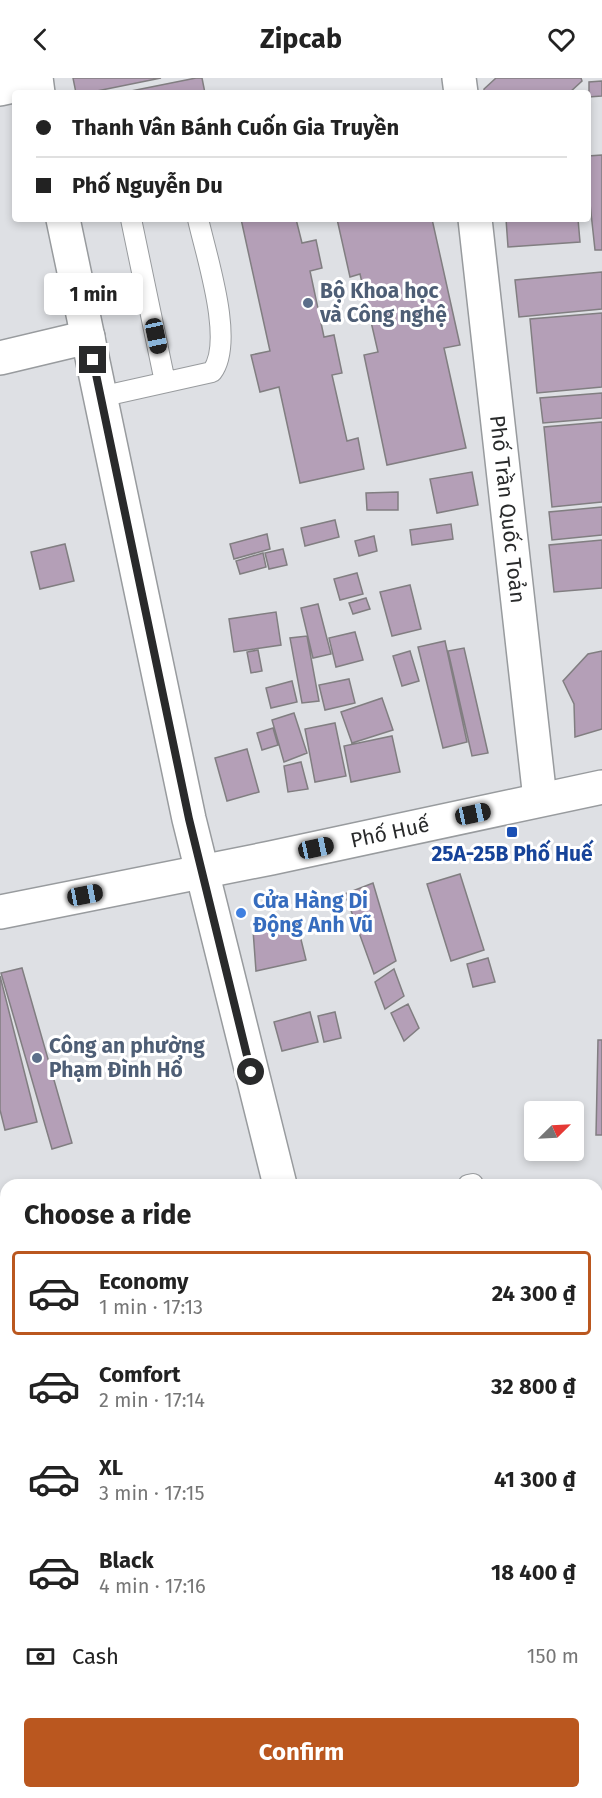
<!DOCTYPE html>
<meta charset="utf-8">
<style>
body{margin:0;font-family:"Fira Sans",sans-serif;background:#f6f6f6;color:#222;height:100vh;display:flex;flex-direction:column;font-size:22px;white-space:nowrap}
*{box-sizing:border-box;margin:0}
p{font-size:20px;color:#767676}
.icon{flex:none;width:33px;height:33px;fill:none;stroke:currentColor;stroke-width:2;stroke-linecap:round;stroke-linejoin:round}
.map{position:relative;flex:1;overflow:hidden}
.panel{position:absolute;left:0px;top:1101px;width:603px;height:620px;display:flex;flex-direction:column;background:#fff;border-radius:18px 18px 0 0;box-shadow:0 3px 9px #0003}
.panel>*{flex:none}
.top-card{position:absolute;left:12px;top:12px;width:579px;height:132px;border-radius:6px;box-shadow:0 3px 9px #0003;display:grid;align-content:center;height:132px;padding:0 24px;background:#fff}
.needle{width:39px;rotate:66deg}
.controls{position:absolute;left:524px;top:1023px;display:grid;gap:12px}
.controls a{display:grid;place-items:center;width:60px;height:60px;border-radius:6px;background:#fff;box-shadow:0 3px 9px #0003;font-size:30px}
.end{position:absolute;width:27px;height:27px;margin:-14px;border:8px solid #292a2b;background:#fff;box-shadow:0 0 0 3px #fff}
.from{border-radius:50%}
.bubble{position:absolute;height:42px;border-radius:6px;background:#fff;box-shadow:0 3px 9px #0003;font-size:20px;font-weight:700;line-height:42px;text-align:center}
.car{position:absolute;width:18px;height:36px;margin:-18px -9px;border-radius:8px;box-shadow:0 0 4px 2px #0007;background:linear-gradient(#222 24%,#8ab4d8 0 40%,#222 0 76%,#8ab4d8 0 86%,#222 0)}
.top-card b{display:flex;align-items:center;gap:21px;height:57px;font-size:22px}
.top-card b+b{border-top:2px solid #e0e0e0}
.top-card i{width:15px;height:15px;background:#222}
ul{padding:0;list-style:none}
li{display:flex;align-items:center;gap:18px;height:84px;margin:0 12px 9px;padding:0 12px;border:3px solid transparent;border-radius:6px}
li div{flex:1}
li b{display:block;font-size:22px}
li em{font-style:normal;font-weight:700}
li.on{border-color:#ba571f}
li>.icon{width:54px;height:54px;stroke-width:1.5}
h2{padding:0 24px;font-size:27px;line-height:72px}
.pay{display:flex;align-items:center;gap:15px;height:66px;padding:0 24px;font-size:22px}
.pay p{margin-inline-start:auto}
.primary-button{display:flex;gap:12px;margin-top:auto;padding:12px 24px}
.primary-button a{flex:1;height:69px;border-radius:6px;background:#ba571f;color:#fff;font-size:24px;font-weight:700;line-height:69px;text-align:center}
header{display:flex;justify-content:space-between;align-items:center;height:78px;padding:0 24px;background:#fff;font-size:27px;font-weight:700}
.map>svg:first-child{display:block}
.building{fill:#b49fb7;stroke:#817e81;stroke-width:1.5}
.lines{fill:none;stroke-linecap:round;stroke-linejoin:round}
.lane-casing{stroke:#989b9e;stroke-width:22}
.street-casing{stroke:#989b9e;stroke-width:36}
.secondary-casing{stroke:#989b9e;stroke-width:36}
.lane{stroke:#fff;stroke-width:20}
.street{stroke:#fff;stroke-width:33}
.secondary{stroke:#fff;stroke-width:33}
.route{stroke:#292a2b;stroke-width:8}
.service-dot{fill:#5c6f8a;stroke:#fff;stroke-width:2}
.transit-dot{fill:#1a4fb4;stroke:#fff;stroke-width:2}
.shop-dot{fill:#3f7fe0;stroke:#fff;stroke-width:2}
.labels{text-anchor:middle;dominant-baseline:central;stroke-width:6;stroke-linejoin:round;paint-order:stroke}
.service-label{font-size:21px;font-weight:bold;fill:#4e5e75;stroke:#fff;text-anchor:start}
.street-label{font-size:21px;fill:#292a2b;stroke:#fff}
.transit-label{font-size:21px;font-weight:bold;fill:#164399;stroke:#fff}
.shop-label{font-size:21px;font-weight:bold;fill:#366cbe;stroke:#fff;text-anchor:start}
</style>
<header><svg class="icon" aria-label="back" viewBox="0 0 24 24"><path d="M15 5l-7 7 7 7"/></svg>Zipcab<svg class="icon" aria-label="heart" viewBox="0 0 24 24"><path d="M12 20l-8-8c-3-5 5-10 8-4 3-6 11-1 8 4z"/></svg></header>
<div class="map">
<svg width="602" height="1720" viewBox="0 0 602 1720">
<rect width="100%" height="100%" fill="#dee0e4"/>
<path class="building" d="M73,0H161L87,15H76Z
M202,0L205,15H121L196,0Z
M496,0H581L582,3L569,15H484V11Z
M602,3V18L589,19V4Z
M602,77V172H595L588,107V78Z
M241,141H296L302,165L316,162L322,190L310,193L324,259L334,257L342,295L332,297L347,363L358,360L364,391L300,405L279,309L260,314L251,277L270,273Z
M337,141H432L460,267L444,270L466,370L387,387L364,277L378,274L360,196L350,199Z
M506,141H578L580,164L508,169Z
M602,194V231L519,239L515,202Z
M602,235V309L537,315L530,241Z
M602,315V340L543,345L540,320Z
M602,344V424L552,429L544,349Z
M472,394L478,427L437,435L430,401Z
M398,414V432H367L366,415Z
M602,429V457L552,462L549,434Z
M335,442L339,459L305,468L301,450Z
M451,446L453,461L412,467L410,452Z
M267,456L270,471L234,481L230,466Z
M374,458L377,473L359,478L355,463Z
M602,462V510L554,514L549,467Z
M65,466L74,503L40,511L31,474Z
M283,471L287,487L269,491L265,475Z
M263,475L266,489L240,496L236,483Z
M357,495L363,516L340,522L334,501Z
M410,507L421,551L392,558L380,514Z
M366,520L370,531L353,536L349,525Z
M318,526L331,576L313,580L301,530Z
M276,534L281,567L234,574L229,541Z
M355,554L363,582L336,589L329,560Z
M307,558L319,623L302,625L290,560Z
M445,563L467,664L443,670L418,569Z
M464,570L488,675L472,678L448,573Z
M258,572L262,593L251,595L247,574Z
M410,573L419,603L402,608L393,578Z
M602,573V651L575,659L574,626L563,603L588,576Z
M349,601L355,625L325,632L319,607Z
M292,603L297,624L271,630L266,610Z
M382,620L393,652L352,665L341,634Z
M294,635L307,675L284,684L272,642Z
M335,645L346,698L315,704L305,651Z
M273,650L278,667L262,672L257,655Z
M392,658L400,694L351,704L344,668Z
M247,671L259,714L227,723L215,680Z
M301,684L308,711L288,714L284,688Z
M460,796L484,872L451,883L427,806Z
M373,805L396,883L374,896L345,816Z
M296,841L306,882L256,893L253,852Z
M488,880L495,904L473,909L467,886Z
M22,890L72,1065L52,1071L1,895Z
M394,891L404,918L385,931L375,904Z
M0,898L37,1044L5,1052L0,1032Z
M408,926L419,950L404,963L391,935Z
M310,934L318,964L282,973L274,944Z
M335,934L341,960L324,964L318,938Z
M598,962H602V1057H596Z
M602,1219V1239L597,1240V1221Z
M602,1260V1304L597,1268V1261Z
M602,1427V1572L597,1573V1428Z
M597,1657L602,1674V1720H493L492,1714H597Z
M127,1714H285L287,1719L129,1720Z"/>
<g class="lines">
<defs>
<path id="lane" d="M131,141L165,304
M100,319L212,294C235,264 206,177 198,141
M468,1107L473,1106"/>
<g id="street">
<path d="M459,0L461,15"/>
<path d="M0,11L36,3"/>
<path id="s1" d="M475,141L540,721"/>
<path d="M0,280L88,259"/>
</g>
<g id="secondary">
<path d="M36,0L38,15"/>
<path d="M63,141L189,741L280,1107"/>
<path id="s2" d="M0,834L271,780L602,709"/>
<path d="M597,1372H602"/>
<path d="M0,1588L6,1585"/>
<path d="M447,1714L449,1720"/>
</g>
</defs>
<use href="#lane" class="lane-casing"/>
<use href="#street" class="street-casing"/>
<use href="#secondary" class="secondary-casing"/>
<use href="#lane" class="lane"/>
<use href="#street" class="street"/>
<use href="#secondary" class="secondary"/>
</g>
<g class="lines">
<path class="route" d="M93,282L189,741L251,994"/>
</g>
<g class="service-dot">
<circle cx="308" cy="225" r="6"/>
<circle cx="37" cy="980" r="6"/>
</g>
<rect class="transit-dot" x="506" y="748" width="12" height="12" rx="3"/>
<circle class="shop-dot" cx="241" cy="835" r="6"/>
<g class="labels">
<g class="service-label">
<text x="320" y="213">Bộ Khoa học<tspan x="320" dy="24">và Công nghệ</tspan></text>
<text x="49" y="968">Công an phường<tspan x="49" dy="24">Phạm Đình Hổ</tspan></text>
</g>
<g class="street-label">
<text stroke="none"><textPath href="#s1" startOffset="292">Phố Trần Quốc Toản</textPath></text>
<text stroke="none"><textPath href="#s2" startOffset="398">Phố Huế</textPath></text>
</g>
<g class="transit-label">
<text x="512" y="776">25A-25B Phố Huế</text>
</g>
<g class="shop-label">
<text x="253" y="823">Cửa Hàng Di<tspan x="253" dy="24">Động Anh Vũ</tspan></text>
</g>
</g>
</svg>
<div class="controls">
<a><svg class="needle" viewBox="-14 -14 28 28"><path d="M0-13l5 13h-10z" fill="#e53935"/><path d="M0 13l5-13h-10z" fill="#767676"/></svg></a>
</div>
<i class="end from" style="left:251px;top:994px"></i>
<i class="end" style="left:93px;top:282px"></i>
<div class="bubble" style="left:44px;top:195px;width:99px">1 min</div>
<i class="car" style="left:156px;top:258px;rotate:168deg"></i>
<i class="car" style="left:473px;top:736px;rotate:78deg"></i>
<i class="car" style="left:316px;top:770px;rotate:78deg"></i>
<i class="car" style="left:85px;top:817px;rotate:79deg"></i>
<div class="top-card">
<b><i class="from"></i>Thanh Vân Bánh Cuốn Gia Truyền</b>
<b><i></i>Phố Nguyễn Du</b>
</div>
<section class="panel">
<h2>Choose a ride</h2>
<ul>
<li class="on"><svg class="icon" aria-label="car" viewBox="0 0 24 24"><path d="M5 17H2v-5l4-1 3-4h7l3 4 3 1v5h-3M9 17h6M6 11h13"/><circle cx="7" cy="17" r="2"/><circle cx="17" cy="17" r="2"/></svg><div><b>Economy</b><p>1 min · 17:13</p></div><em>24 300 ₫</em></li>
<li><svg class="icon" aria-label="car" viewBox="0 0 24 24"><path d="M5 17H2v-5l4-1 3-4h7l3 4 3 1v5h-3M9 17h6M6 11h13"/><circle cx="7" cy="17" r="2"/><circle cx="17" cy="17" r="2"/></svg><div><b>Comfort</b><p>2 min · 17:14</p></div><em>32 800 ₫</em></li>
<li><svg class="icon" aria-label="car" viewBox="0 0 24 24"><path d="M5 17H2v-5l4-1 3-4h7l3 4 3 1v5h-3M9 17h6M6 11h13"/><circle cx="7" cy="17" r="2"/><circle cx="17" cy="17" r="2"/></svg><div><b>XL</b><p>3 min · 17:15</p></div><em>41 300 ₫</em></li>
<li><svg class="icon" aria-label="car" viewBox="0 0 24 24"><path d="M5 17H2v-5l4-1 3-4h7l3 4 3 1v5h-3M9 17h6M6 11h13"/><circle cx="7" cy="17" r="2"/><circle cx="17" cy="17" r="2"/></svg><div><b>Black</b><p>4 min · 17:16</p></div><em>18 400 ₫</em></li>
</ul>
<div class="pay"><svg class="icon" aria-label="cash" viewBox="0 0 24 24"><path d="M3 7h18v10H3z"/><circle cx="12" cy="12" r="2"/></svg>Cash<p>150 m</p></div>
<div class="primary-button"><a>Confirm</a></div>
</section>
</div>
